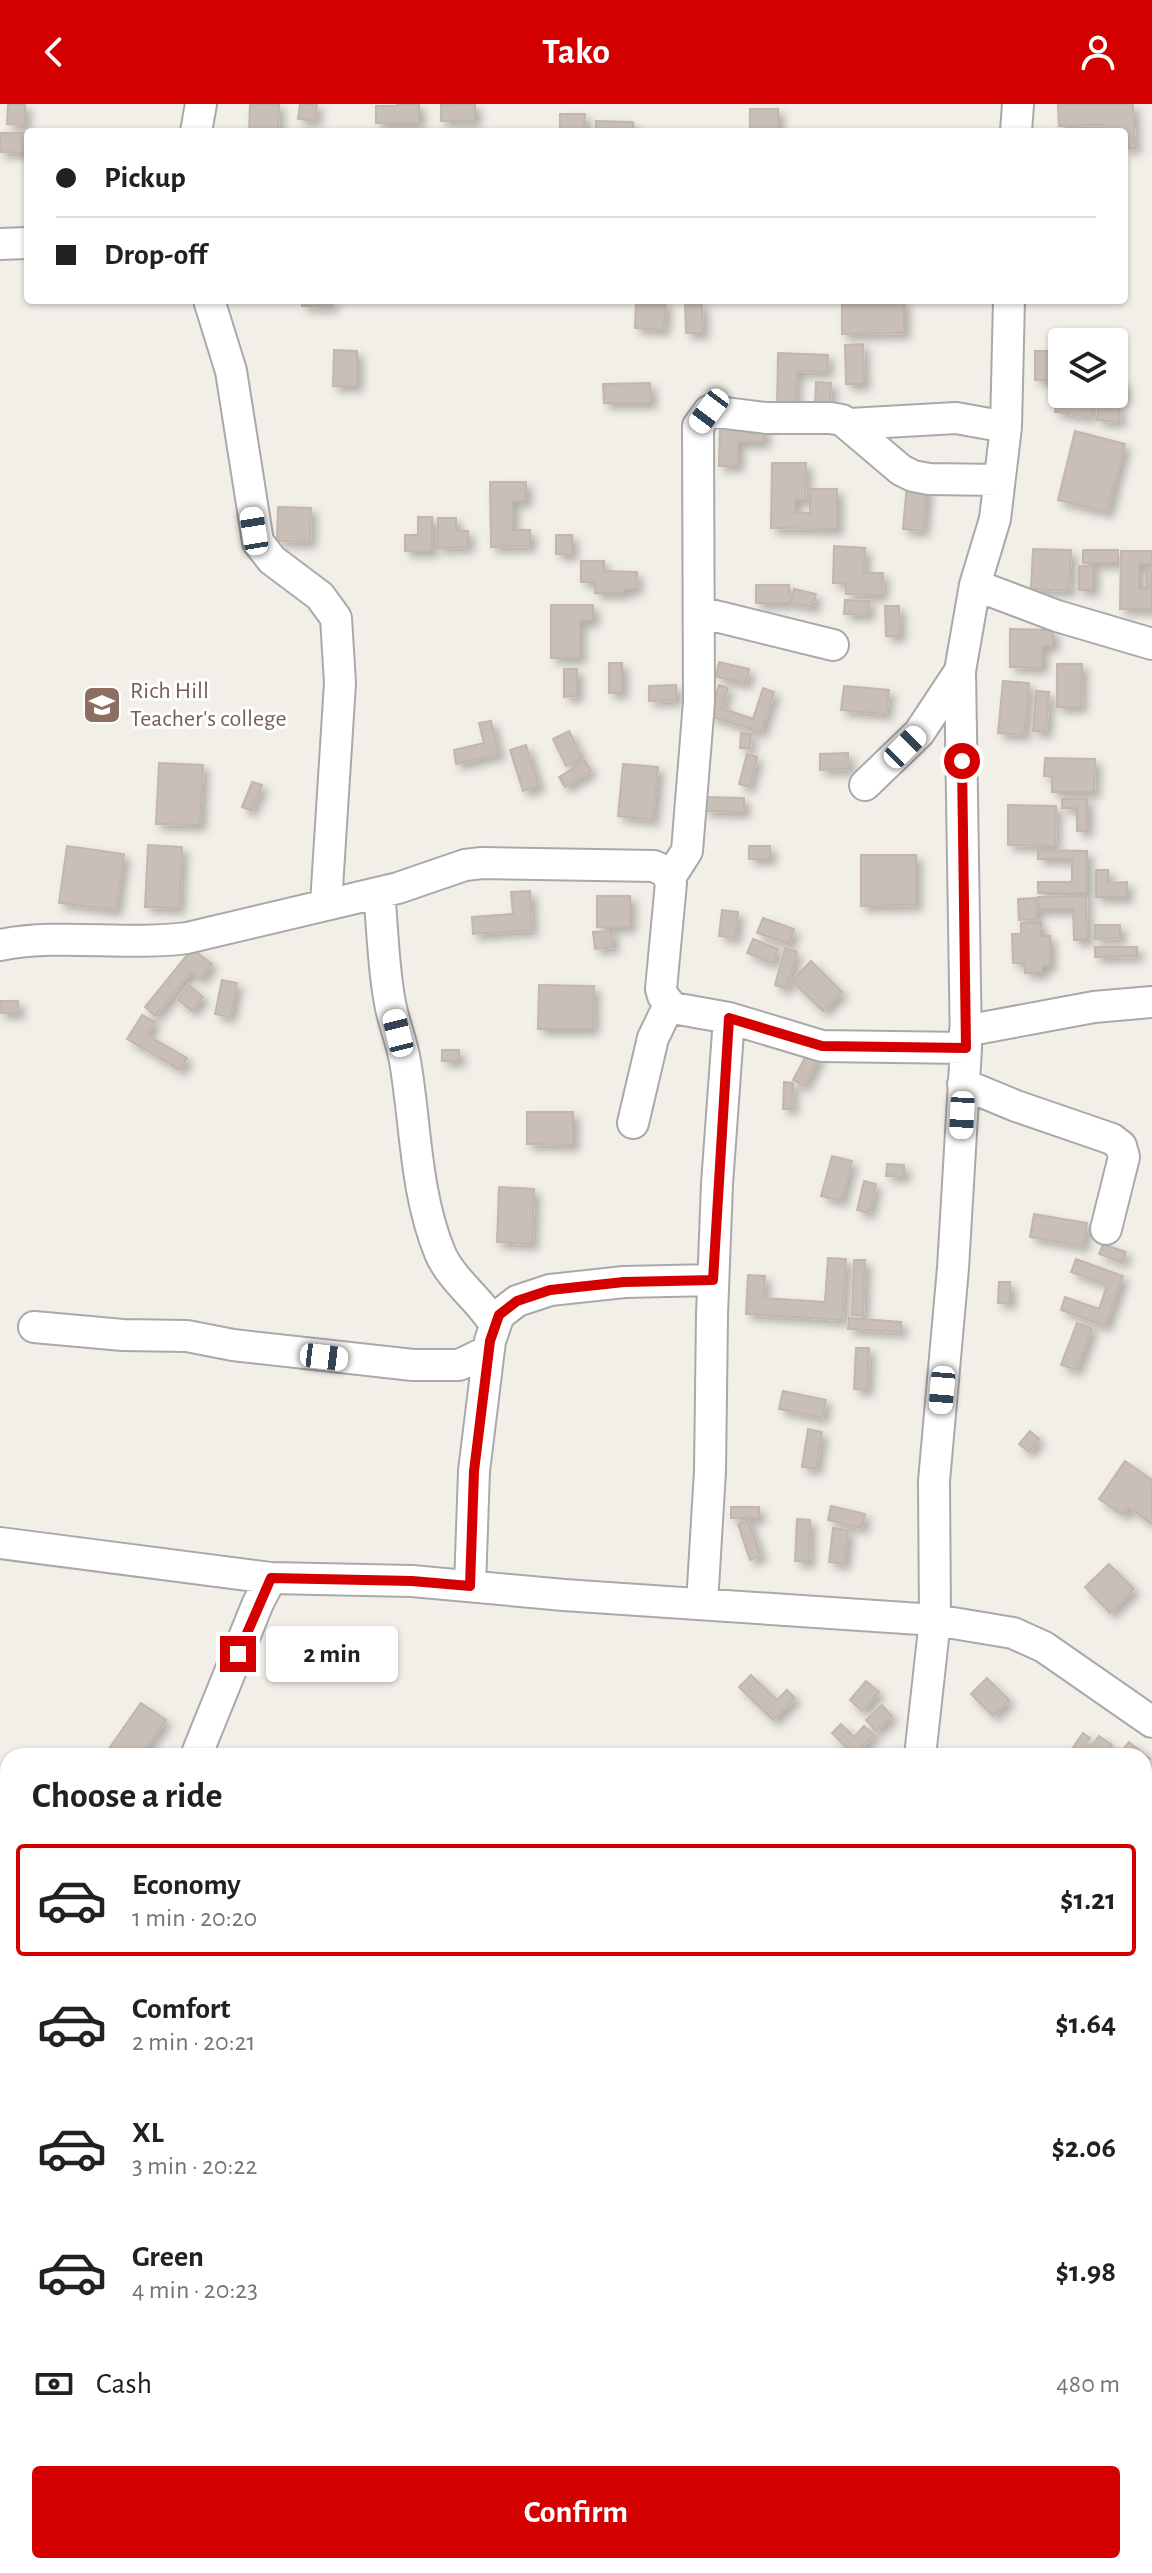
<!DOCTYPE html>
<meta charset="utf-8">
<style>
body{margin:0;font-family:"Alegreya Sans",sans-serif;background:#f2f2f2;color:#202124;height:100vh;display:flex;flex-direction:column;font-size:30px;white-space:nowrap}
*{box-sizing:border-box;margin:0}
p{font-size:26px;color:#757577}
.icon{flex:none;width:44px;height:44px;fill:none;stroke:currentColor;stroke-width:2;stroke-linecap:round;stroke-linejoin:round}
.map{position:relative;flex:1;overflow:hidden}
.side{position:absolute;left:0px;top:1644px;width:1152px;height:826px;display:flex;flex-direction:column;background:#fff;border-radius:24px 24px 0 0;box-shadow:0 2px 6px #0004}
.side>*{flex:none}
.hud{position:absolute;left:24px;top:24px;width:1104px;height:176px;border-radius:8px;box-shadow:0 2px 6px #0004;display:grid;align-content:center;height:176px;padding:0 32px;background:#fff}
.controls{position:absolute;left:1048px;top:224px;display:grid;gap:16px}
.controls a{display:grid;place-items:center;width:80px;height:80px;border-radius:8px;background:#fff;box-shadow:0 2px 6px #0004;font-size:40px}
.end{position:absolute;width:36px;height:36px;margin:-18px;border:10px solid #d40000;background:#fff;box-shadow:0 0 0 4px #fff}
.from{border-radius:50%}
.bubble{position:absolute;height:56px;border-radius:8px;background:#fff;box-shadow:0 2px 6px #0004;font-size:26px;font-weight:700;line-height:56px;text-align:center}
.car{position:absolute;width:24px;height:48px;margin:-24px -12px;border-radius:10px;box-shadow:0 0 6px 2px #0007;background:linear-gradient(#fff 24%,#345 0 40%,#fff 0 76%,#345 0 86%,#fff 0)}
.hud b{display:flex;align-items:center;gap:28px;height:76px;font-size:30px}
.hud b+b{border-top:2px solid #e0e0e0}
.hud i{width:20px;height:20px;background:#202124}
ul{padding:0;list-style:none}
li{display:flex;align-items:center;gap:24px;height:112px;margin:0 16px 12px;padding:0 16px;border:4px solid transparent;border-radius:8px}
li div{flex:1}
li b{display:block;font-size:30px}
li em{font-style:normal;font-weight:700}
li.current{border-color:#d40000}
li>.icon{width:72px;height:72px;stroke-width:1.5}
h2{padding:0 32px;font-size:36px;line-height:96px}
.pay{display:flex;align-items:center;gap:20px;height:88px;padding:0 32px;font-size:30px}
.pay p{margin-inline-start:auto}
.primary-button{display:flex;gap:16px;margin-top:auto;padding:16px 32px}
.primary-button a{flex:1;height:92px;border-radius:8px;background:#d40000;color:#fff;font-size:32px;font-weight:700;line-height:92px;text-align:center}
header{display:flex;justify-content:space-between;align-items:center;height:104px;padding:0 32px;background:#d40000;color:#fff;font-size:36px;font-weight:700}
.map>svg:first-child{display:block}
.building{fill:#c7bfb8;stroke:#c4b6ab;stroke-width:2;filter:url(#shadow)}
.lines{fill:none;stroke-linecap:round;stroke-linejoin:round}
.minor-casing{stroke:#a9a9a9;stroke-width:34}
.minor{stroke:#fff;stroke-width:30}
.route{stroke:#d40000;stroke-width:10}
.labels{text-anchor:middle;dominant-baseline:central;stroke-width:6;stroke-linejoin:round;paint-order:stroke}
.education-label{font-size:24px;fill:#785e54;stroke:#fff;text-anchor:start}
</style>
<header><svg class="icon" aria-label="back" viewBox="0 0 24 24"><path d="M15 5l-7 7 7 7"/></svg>Tako<svg class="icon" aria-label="person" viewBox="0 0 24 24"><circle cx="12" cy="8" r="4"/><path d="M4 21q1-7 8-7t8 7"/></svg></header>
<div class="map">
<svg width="1152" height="2469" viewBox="0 0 1152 2469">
<defs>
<filter id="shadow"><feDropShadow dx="5.5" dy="5.5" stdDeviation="4" flood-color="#0004"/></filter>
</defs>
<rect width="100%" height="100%" fill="#f2efe9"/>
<path class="building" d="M8,0H25V21L7,20Z
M250,0H279L278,28H249Z
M300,0H317L315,17L298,15Z
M397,0H419V19H376V2H397Z
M475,0V17H441V1Z
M1058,0H1133L1135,44H1124V28H1102V21L1059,22Z
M750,5H778V28H750Z
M560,10H585L584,28H560Z
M596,17L633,18V28H596Z
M0,29H27V49L0,48Z
M302,196H333L332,203L302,202Z
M636,196L666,198L664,226L635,224Z
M842,196H904V229L842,230Z
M685,198H702L703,229H686Z
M863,240L864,280H846L845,241Z
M334,246L357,247V282H333Z
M1035,247H1051V276H1035Z
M778,249L828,251L827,268L797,267L795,304L777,303Z
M1114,277H1124V297H1106V290H1114Z
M816,278L831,279L830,301L815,300Z
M650,279L651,299H604L603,280Z
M1058,286L1062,287V290L1094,292L1090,313L1055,308Z
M1098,302L1120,303L1119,318L1097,316Z
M720,322L764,323V338H738V362H719Z
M1075,327L1125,340L1107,408L1058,396Z
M772,359H806L805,396H795V409H810V385H837V425L771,424Z
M490,378H526V397H513V426H530V442L491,443Z
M907,379L927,381L923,427L903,425Z
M278,403L311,404L310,438L277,437Z
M418,413H432V447H405V431H418Z
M438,414H456V427H468V443L438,444Z
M556,431H572V451L556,450Z
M834,442L865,444L864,469H883L882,491L846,490V479H833Z
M1033,445L1071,446L1069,487L1031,485Z
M1083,446H1118V459H1083Z
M1121,447H1152V460H1139V485H1147V466H1152V505H1120Z
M581,457H604V467L637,468L636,485H624V489H595V478H581Z
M1079,462H1093V486H1079Z
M756,481H789L791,499H756Z
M794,485L816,490L813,503L791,499Z
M845,496L869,497L868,511L844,510Z
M551,501H593V517H580V554H551Z
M885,502H899L900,532H886Z
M1010,525L1053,526V542H1042V564L1010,563Z
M719,558L749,565L746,579L716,573Z
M609,559H622V589H609Z
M1057,560H1082L1081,603H1057Z
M564,565H577V592L564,593Z
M1003,577L1029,579L1024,631L998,629Z
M676,581V596L649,597V582Z
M719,581L728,584L721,604L753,615L763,584L774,588L761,628L709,612Z
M844,582L889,586L886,610L841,606Z
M1036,587L1049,588L1046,628L1033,627Z
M491,617L499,650L456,660L454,646L484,639L479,619Z
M569,627L582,654L566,662L553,635Z
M741,629L751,630L750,644H740Z
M526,641L539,682L523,687L510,646Z
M848,649L849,665L820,666V650Z
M747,650L757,653L749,683L739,680Z
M1045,654L1095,655L1094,688H1052V672H1044Z
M585,657L591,667L565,683L559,673Z
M159,659L203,661L200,721L156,720Z
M623,660L658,663L653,716L618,712Z
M252,678L262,681L251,707L242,703Z
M704,693L744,694V708L704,707Z
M1062,695H1087V727H1077V704H1062Z
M1008,701L1056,702L1055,742L1008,741Z
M148,741L182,743L179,804L145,803Z
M67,742L124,750L116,806L59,799Z
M749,742H770V755H749Z
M1038,746L1087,747V789H1038V778H1072V755H1038Z
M861,751H916V801L861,802Z
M1096,766H1108V779L1127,778V793H1096Z
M530,787L532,826L473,830L472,813L513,810L511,788Z
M597,792H630V823H597Z
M1086,792L1087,836H1074L1073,805H1039L1038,793Z
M1036,794L1037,815L1019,816L1018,795Z
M722,806L738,808L735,834L719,832Z
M763,814L794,825L789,840L757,829Z
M1021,819H1041V832H1050V862H1042V869H1025V859H1013L1012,830H1021Z
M1095,821H1120V834L1095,835Z
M612,827L613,843L595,845L593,828Z
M753,835L778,845L772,859L747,849Z
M1095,843H1137V852L1095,853Z
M785,844L797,848L786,885L775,881Z
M192,845L212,860L200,875L191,868L155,912L145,903Z
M811,857L842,888L823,907L792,877Z
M222,876L237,879L230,913L215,910Z
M189,881L203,893L192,907L178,896Z
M539,881L594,882L593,925H538Z
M0,897H18L19,909H0Z
M142,911L155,918L147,931L187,954L180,966L127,935Z
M442,946H459V957H442Z
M809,946L820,951L804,982L793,976Z
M784,978L793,979L792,1005H783Z
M527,1008H573V1041L527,1040Z
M832,1052L852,1057L841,1097L821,1092Z
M887,1060L904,1061V1073L886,1072Z
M864,1077L876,1080L869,1109L857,1106Z
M499,1083L534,1085L532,1140L497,1138Z
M1034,1110L1087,1119L1083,1142L1030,1133Z
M1103,1140L1126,1148L1122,1158L1099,1150Z
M828,1154L846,1155L842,1216L746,1210L748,1171L765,1172L763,1194L825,1198Z
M1076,1155L1123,1172L1105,1222L1061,1206L1065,1193L1099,1205L1107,1181L1071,1168Z
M854,1156H865L863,1212L852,1211Z
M999,1178H1010V1199H998Z
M849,1214L901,1218V1228L848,1225Z
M1077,1219L1092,1224L1076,1266L1061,1261Z
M856,1244H869L867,1286L854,1285Z
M783,1287L826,1296L822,1314L779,1305Z
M808,1325L822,1328L816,1365L802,1363Z
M1030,1327L1039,1335L1029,1348L1019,1340Z
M1125,1357L1152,1376V1420L1128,1403L1123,1411L1099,1395Z
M831,1402L865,1410L862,1424L828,1416Z
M731,1403H759V1414H731Z
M797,1415L810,1416L809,1458L795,1457Z
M748,1416L761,1452L750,1456L738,1420Z
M833,1424L848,1426L844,1460L829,1458Z
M1109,1460L1134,1485L1110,1509L1085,1483Z
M751,1571L777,1596L787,1586L795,1594L773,1616L739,1583Z
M987,1574L1009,1596L993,1612L971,1590Z
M866,1577L879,1588L862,1607L850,1596Z
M141,1599L166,1616L140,1652H123L110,1643Z
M882,1601L892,1612L876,1627L866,1616Z
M841,1620L854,1633L864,1622L874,1631L854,1651L832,1629Z
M1083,1629L1090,1634L1077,1652H1067Z
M1099,1632L1112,1641L1104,1652H1085Z
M1129,1638L1150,1655L1144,1662V1652H1118Z
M1146,2020L1152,2024V2063L1144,2058Z
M6,2061L8,2062V2082L0,2079Z
M0,2089L8,2097V2126L0,2133Z
M1144,2233L1152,2242L1151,2264L1144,2256Z
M438,2462H477V2469H438Z
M667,2462H710V2469H667Z
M883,2462H924V2469H883Z"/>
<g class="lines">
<defs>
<path id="minor" d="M196,28L201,0
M1016,28L1018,0
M0,140L28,139
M209,196L231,267L258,438L272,456L320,492L336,514L340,579L326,800
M850,320L956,314L1006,323
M975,481L1057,512L1152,540
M699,508L833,541
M865,681L919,629L960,567
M669,775L687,747L699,598L698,322L709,307L766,314H830L842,316L901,366L913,372L929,375L999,376
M379,789C383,827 383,867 391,904C395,922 402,939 405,957C416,1021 415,1088 440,1149C452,1177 480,1195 495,1221
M0,841C61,829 125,842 187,834L398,784L465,761L482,759L654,762L666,768L671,779L661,885L663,892L673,904L729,914L822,942L966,944
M965,927L1094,903L1152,898
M963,980L1016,1002L1112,1035L1121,1042L1124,1053L1106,1125
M633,1019L653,934L669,901
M34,1223L123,1231L187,1232L233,1241L413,1261H459L488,1247
M0,1439L271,1474L412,1477L564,1491L935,1516L1013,1529L1044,1543L1152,1618
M470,1482L474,1367L490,1237L499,1211L517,1197L550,1186L624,1178L713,1176
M702,1500L710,1367L712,1211L717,1080L729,914
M196,1652L258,1499L271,1474
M920,1652L935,1516L934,1377L953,1164L966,944L960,567L975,481L995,415L1006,323L1009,196
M0,1810L8,1812
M1144,1843L1152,1844
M1144,2189L1152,2196
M0,2306L8,2308
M1144,2347L1152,2350
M184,2462L188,2469
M826,2469L827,2462"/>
</defs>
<use href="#minor" class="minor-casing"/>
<use href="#minor" class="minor"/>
</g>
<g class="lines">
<path class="route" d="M238,1550L271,1474L412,1477L470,1482L474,1367L490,1237L499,1211L517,1197L550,1186L624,1178L713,1176L729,914L822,942L966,944L962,657"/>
</g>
<defs>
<symbol id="university-square" viewBox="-11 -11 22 22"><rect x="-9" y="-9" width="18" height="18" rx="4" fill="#8d6e63" stroke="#fff"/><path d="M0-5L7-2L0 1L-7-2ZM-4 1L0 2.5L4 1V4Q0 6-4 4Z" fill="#fff"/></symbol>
</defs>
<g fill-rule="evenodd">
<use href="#university-square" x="80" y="579" width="44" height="44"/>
</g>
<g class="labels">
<g class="education-label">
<text x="130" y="587">Rich Hill<tspan x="130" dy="28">Teacher's college</tspan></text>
</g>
</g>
</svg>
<div class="controls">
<a><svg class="icon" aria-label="layers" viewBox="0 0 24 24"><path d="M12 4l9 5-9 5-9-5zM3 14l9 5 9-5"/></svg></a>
</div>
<i class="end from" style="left:962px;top:657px"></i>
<i class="end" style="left:238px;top:1550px"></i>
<div class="bubble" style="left:266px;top:1522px;width:132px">2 min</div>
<i class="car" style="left:709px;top:307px;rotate:217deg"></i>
<i class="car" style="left:254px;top:427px;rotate:351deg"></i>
<i class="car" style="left:905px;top:643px;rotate:45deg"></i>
<i class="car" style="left:398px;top:929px;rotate:346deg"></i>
<i class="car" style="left:962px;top:1011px;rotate:183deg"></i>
<i class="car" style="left:324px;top:1253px;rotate:97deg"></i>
<i class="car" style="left:942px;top:1286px;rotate:185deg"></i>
<div class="hud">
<b><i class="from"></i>Pickup</b>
<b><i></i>Drop-off</b>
</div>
<section class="side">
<h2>Choose a ride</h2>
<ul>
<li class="current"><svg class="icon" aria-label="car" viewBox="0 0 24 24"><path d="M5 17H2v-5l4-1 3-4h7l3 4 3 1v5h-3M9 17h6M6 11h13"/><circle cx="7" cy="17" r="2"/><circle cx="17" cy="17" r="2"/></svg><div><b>Economy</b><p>1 min · 20:20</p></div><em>$1.21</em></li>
<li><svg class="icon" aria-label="car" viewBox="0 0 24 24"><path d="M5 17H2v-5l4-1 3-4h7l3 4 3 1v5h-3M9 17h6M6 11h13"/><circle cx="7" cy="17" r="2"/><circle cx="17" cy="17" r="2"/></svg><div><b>Comfort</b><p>2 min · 20:21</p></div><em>$1.64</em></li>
<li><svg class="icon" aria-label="car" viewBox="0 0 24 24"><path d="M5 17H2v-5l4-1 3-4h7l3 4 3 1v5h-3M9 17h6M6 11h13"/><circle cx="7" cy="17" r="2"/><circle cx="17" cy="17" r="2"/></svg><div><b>XL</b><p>3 min · 20:22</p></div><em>$2.06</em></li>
<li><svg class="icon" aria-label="car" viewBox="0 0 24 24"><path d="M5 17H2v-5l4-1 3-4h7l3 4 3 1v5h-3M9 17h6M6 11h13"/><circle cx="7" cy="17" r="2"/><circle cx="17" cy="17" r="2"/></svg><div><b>Green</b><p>4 min · 20:23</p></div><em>$1.98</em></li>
</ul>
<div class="pay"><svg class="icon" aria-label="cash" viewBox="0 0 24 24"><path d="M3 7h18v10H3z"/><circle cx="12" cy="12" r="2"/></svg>Cash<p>480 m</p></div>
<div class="primary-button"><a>Confirm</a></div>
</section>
</div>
